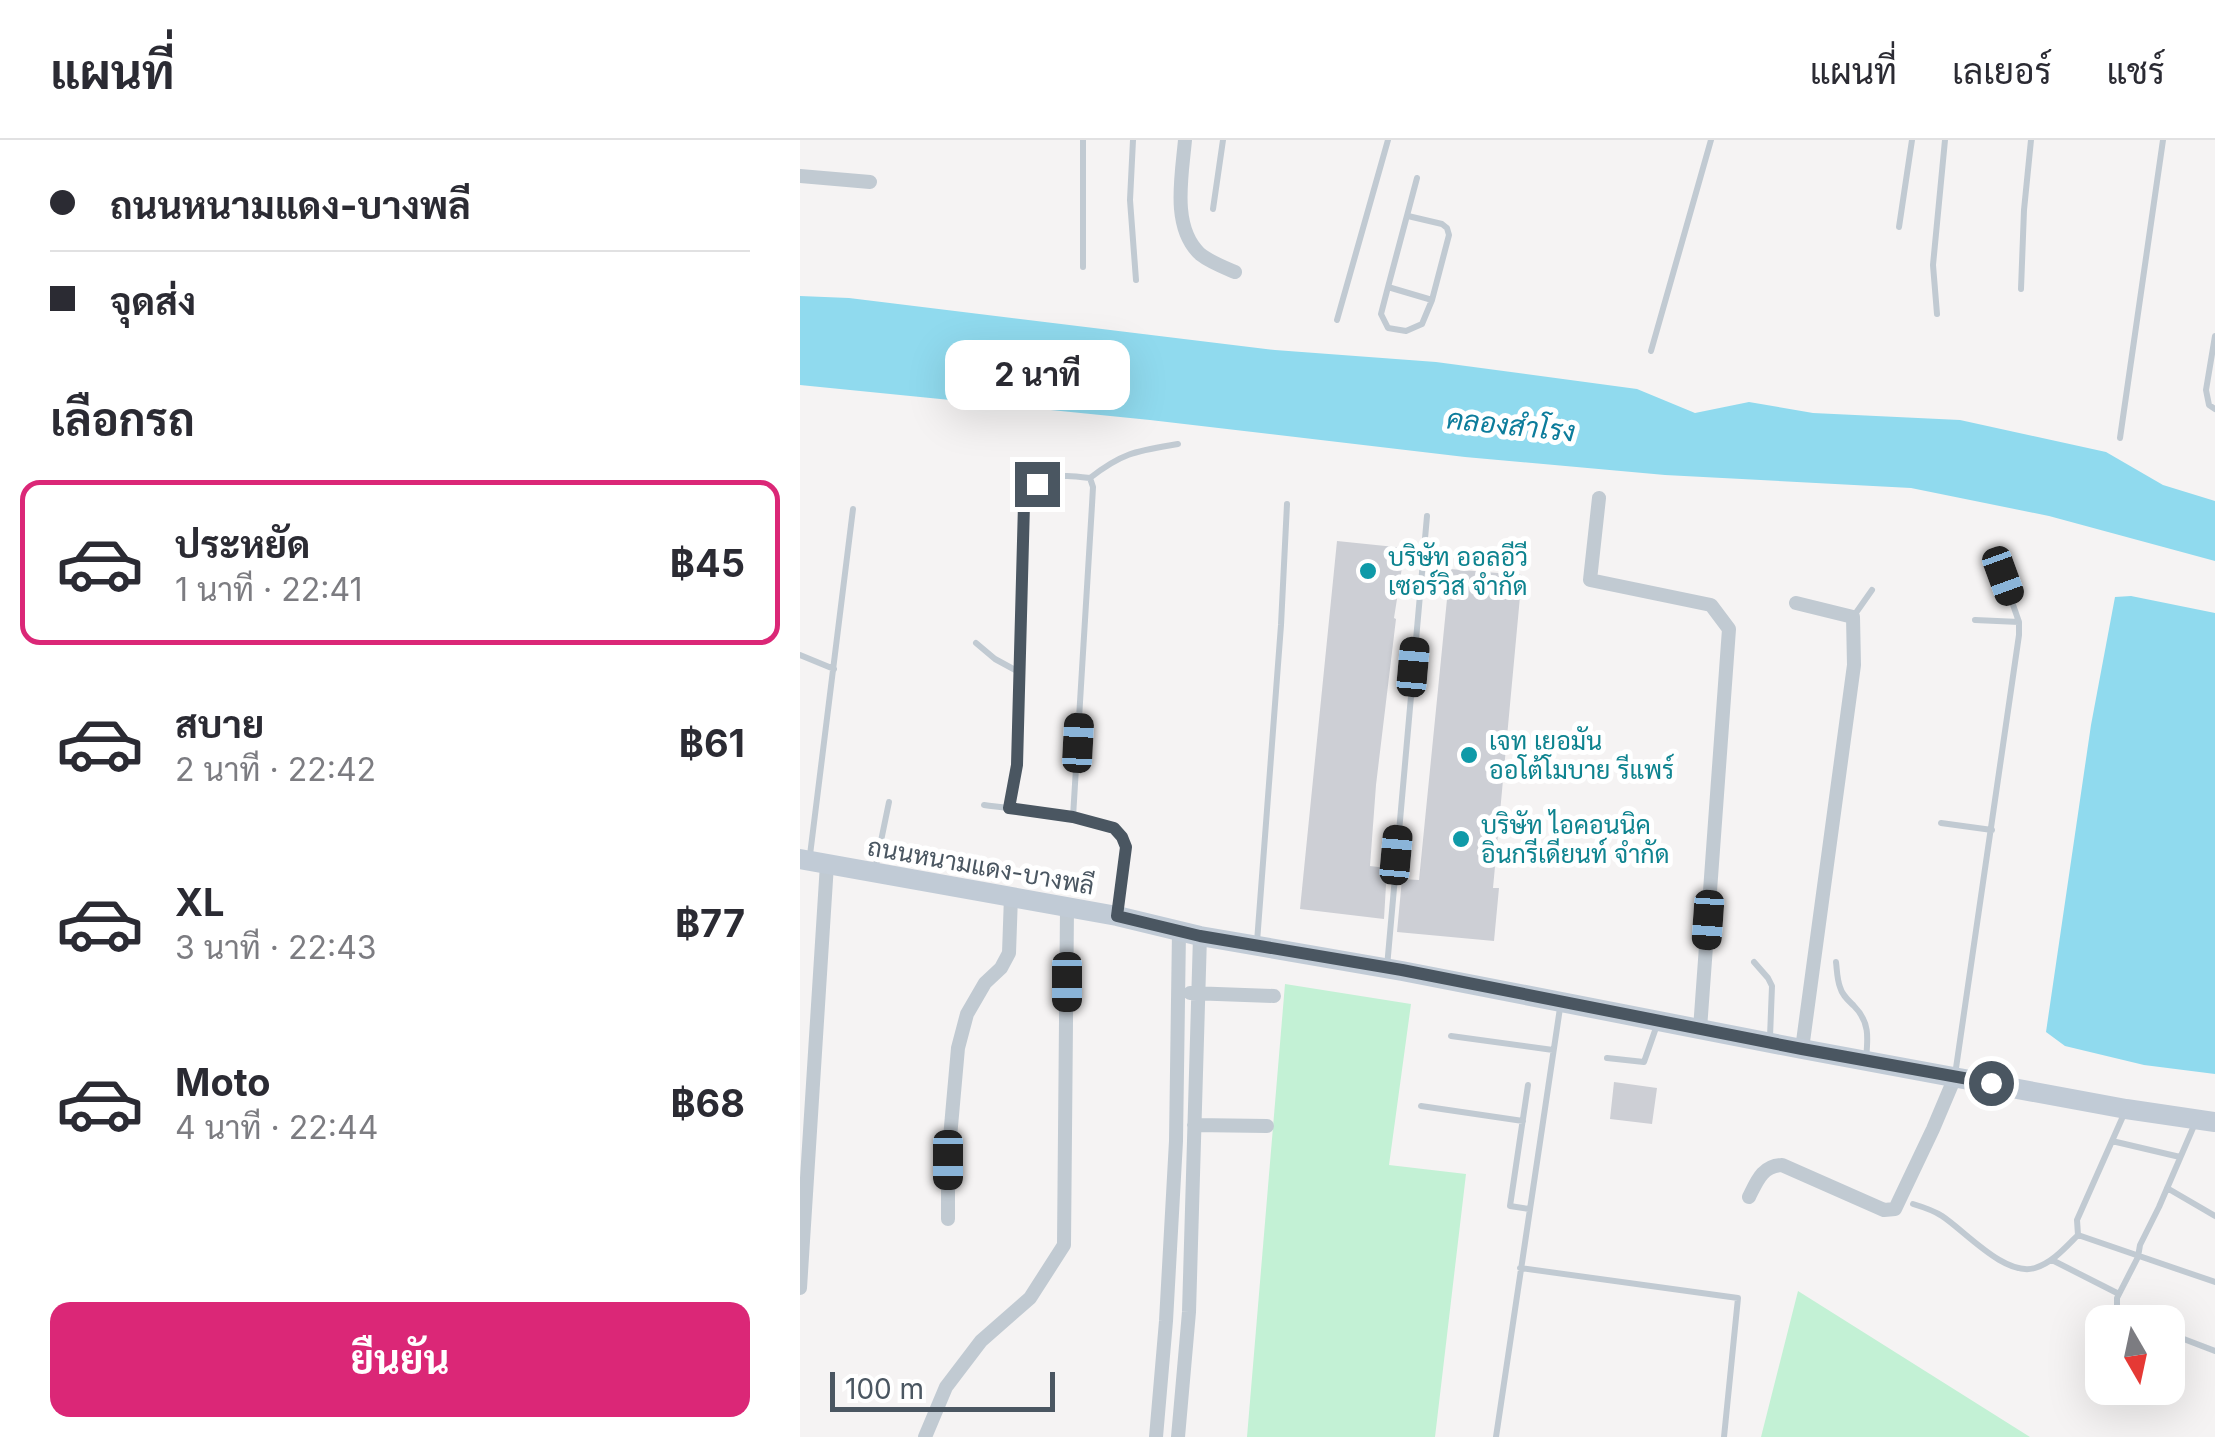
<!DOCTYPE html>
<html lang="th">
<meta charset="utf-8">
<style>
body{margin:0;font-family:Inter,Sarabun,sans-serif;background:#f2f2f3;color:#2b2b33;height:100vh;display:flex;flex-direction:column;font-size:38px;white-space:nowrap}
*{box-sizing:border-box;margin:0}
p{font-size:32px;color:#7c7c81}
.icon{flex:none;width:55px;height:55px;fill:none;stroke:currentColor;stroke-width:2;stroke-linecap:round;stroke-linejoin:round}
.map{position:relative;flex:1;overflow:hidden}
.details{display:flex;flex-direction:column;background:#fff;width:800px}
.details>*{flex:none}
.banner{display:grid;align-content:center;height:220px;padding:0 50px;background:#fff}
.needle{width:65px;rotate:171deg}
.fabs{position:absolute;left:1285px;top:1165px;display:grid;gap:20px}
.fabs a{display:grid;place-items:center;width:100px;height:100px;border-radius:20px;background:#fff;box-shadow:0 10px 40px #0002;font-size:50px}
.scale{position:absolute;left:30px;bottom:25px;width:225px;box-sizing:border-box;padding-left:10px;border:5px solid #4a5661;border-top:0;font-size:28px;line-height:35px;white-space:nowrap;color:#4a5661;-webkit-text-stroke:8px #fff;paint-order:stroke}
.end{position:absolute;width:45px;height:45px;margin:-22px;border:12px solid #4a5661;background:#fff;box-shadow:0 0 0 5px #fff}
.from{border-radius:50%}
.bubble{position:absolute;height:70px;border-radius:20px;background:#fff;box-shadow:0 10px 40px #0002;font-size:32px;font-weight:700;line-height:70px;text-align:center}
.car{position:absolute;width:30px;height:60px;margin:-30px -15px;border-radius:12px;box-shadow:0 0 8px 2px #0007;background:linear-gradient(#222 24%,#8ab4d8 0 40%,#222 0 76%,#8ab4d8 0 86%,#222 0)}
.banner b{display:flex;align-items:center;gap:35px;height:95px;font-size:38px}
.banner b+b{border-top:2px solid #e1e1e2}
.banner i{width:25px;height:25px;background:#2b2b33}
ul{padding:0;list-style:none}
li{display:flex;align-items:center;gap:30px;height:165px;margin:0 20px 15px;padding:0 30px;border:5px solid transparent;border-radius:20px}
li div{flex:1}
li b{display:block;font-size:38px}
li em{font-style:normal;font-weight:700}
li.selected{border-color:#db2777}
li>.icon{width:90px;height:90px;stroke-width:1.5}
h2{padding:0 50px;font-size:45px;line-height:120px}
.action{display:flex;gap:20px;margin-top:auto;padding:20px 50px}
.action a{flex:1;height:115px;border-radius:20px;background:#db2777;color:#fff;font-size:40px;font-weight:700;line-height:115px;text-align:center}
header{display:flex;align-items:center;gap:60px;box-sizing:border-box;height:140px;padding:0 50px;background:#fff;border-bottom:2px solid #e1e1e2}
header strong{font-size:48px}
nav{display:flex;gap:55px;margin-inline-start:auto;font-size:35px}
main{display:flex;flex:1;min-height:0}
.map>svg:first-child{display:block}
.green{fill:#c3f1d5}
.water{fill:#90daee}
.building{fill:#cdcfd5}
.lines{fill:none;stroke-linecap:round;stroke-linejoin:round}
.service{stroke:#c1cad2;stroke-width:6}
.minor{stroke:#c1cad2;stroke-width:14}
.secondary{stroke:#c1cbd6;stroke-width:20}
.route{stroke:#4a5661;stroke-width:12}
.culture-dot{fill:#0f9aa8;stroke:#fff;stroke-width:4}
.labels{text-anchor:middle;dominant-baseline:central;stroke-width:10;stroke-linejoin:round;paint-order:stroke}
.culture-label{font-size:25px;fill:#0d838f;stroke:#fff;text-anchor:start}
.street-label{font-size:25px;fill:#4a5661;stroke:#fff}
.water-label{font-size:28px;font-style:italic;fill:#0c7c9b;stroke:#fff}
</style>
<header>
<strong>แผนที่</strong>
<nav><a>แผนที่</a><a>เลเยอร์</a><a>แชร์</a></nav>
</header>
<main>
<section class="details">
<div class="banner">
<b><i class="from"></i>ถนนหนามแดง-บางพลี</b>
<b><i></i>จุดส่ง</b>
</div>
<h2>เลือกรถ</h2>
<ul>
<li class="selected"><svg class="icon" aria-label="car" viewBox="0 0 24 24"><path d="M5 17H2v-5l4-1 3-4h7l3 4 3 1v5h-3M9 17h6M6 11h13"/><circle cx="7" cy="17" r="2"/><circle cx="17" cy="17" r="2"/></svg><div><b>ประหยัด</b><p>1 นาที · 22:41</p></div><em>฿45</em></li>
<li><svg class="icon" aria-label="car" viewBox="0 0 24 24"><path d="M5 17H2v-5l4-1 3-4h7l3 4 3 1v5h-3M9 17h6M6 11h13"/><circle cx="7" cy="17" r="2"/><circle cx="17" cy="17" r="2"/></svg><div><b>สบาย</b><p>2 นาที · 22:42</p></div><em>฿61</em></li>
<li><svg class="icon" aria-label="car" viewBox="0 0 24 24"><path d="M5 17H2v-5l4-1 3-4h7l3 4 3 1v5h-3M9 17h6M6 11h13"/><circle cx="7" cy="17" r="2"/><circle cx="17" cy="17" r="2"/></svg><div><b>XL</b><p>3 นาที · 22:43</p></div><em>฿77</em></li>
<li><svg class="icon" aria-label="car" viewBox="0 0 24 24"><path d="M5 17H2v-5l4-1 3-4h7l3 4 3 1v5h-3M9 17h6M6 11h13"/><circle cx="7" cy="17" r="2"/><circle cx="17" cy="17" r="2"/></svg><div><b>Moto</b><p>4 นาที · 22:44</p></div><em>฿68</em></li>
</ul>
<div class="action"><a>ยืนยัน</a></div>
</section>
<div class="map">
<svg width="1415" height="1297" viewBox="0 0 1415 1297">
<rect width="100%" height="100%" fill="#f5f3f3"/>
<path class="green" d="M485,844L611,864L589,1025L666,1034L635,1297H447Z
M998,1151L1230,1297H961Z"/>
<path class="water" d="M0,156L49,158L475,210L636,222L837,249L895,273L949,262L1013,273L1160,280L1306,312L1363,345L1415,361V421L1249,376L1111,348L865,335L665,317L350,280L0,245Z
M1331,456L1415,473V934L1344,925L1265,906L1246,892L1291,585L1315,457Z"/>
<path class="building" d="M537,401L605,408L594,478L596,479L576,645L570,726L587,728L584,779L500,769Z
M650,429L722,435L693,748H699L694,801L597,792L602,739L619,740Z
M814,942L857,948L852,984L810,979Z"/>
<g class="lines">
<path class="service" d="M333,0L330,60L336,140
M617,38L588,147L632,160
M413,69L423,0
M1099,87L1112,0
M283,127V0
M588,147L581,174L588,188L606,191L622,184L632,160L649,95L647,88L642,84L608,76
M1221,149L1224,70L1231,0
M1137,174L1133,125L1145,0
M537,180L588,0
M1415,196L1406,250L1409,265L1415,269
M851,211L911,0
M1320,298L1363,0
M290,338C323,312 337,311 378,304
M1053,477L1072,450
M1175,480L1219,482
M176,503L195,519L219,532
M0,515L34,529
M184,665C218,670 283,673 312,688C320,692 323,699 326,707L318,770
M209,669L217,625L224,365C244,333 254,334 290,338L293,347L292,365L273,677
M1141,683L1192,690
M10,715L53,369
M75,730L89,662
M457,802L481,485L487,364
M954,822L968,838L972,846L970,897
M1036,822C1037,830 1037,839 1040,847C1042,855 1048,860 1054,866C1070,882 1068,898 1066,919
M587,827L627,376
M651,896L753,910
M807,918L844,922L858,882
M1155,935L1219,495V482L1203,436
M728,945L710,1066L729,1069
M621,966L723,981
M1312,1001L1380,1017
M1367,1048L1415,1076
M1113,1064C1123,1067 1133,1070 1142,1076C1165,1091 1205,1137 1235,1128C1252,1123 1265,1108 1278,1095L1277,1080L1324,974
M1278,1095L1415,1142
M1252,1120L1319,1154
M720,1128L938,1158L924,1297
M1339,1182L1324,1177L1317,1165V1158L1338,1117L1340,1105L1359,1067L1396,981
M1368,1193L1415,1211
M696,1297L760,868"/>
<path class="minor" d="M385,0C382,35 371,87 400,114C410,122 423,127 435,132
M0,36L70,42
M799,358L790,440L911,465L929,489L900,889
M996,463L1053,477L1054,525L1002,909
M390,853L474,856
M394,985L467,986
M949,1057C957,1041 962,1026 982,1025L1084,1070L1095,1069L1133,989L1155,937
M148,1079V1020L158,908L167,874L185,843L201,828L209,813L211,756
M0,1148L27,724
M125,1297L146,1247L181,1201L230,1158L264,1105L267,768
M356,1297L366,1181L376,1001L379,791
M378,1297L389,1172L400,796"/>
<path class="secondary" d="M0,719L317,776L400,796L602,831L1002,909L1326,969L1415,982"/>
</g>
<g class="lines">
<path class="route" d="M237,344L224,364L217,625L209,668L273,677L314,688L322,697L326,707L317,776L400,796L602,830L1002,909L1191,943"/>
</g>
<g class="culture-dot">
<circle cx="568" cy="431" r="10"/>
<circle cx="669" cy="615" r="10"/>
<circle cx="661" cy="699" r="10"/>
</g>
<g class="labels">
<g class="culture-label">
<text x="588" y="417">บริษัท ออลอีวี<tspan x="588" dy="29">เซอร์วิส จำกัด</tspan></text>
<text x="689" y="601">เจท เยอมัน<tspan x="689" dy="29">ออโต้โมบาย รีแพร์</tspan></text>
<text x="681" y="685">บริษัท ไอคอนนิค<tspan x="681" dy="29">อินกรีเดียนท์ จำกัด</tspan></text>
</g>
<g class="street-label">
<text transform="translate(181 726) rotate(10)">ถนนหนามแดง-บางพลี</text>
</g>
<g class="water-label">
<text transform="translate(711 285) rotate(6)">คลองสำโรง</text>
</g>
</g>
</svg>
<div class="fabs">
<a><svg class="needle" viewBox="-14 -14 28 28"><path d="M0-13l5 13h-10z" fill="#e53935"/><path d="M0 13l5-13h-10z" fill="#7c7c81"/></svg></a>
</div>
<div class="scale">100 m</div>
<i class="end from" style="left:1191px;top:943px"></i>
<i class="end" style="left:237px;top:344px"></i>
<div class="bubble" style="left:145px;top:200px;width:185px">2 นาที</div>
<i class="car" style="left:1203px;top:436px;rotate:160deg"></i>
<i class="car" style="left:613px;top:527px;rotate:5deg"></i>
<i class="car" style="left:278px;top:603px;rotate:3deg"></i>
<i class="car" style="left:596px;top:715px;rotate:5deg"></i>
<i class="car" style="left:908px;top:780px;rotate:184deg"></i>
<i class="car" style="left:267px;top:842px;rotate:180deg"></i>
<i class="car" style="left:148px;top:1020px;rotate:180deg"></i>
</div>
</main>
